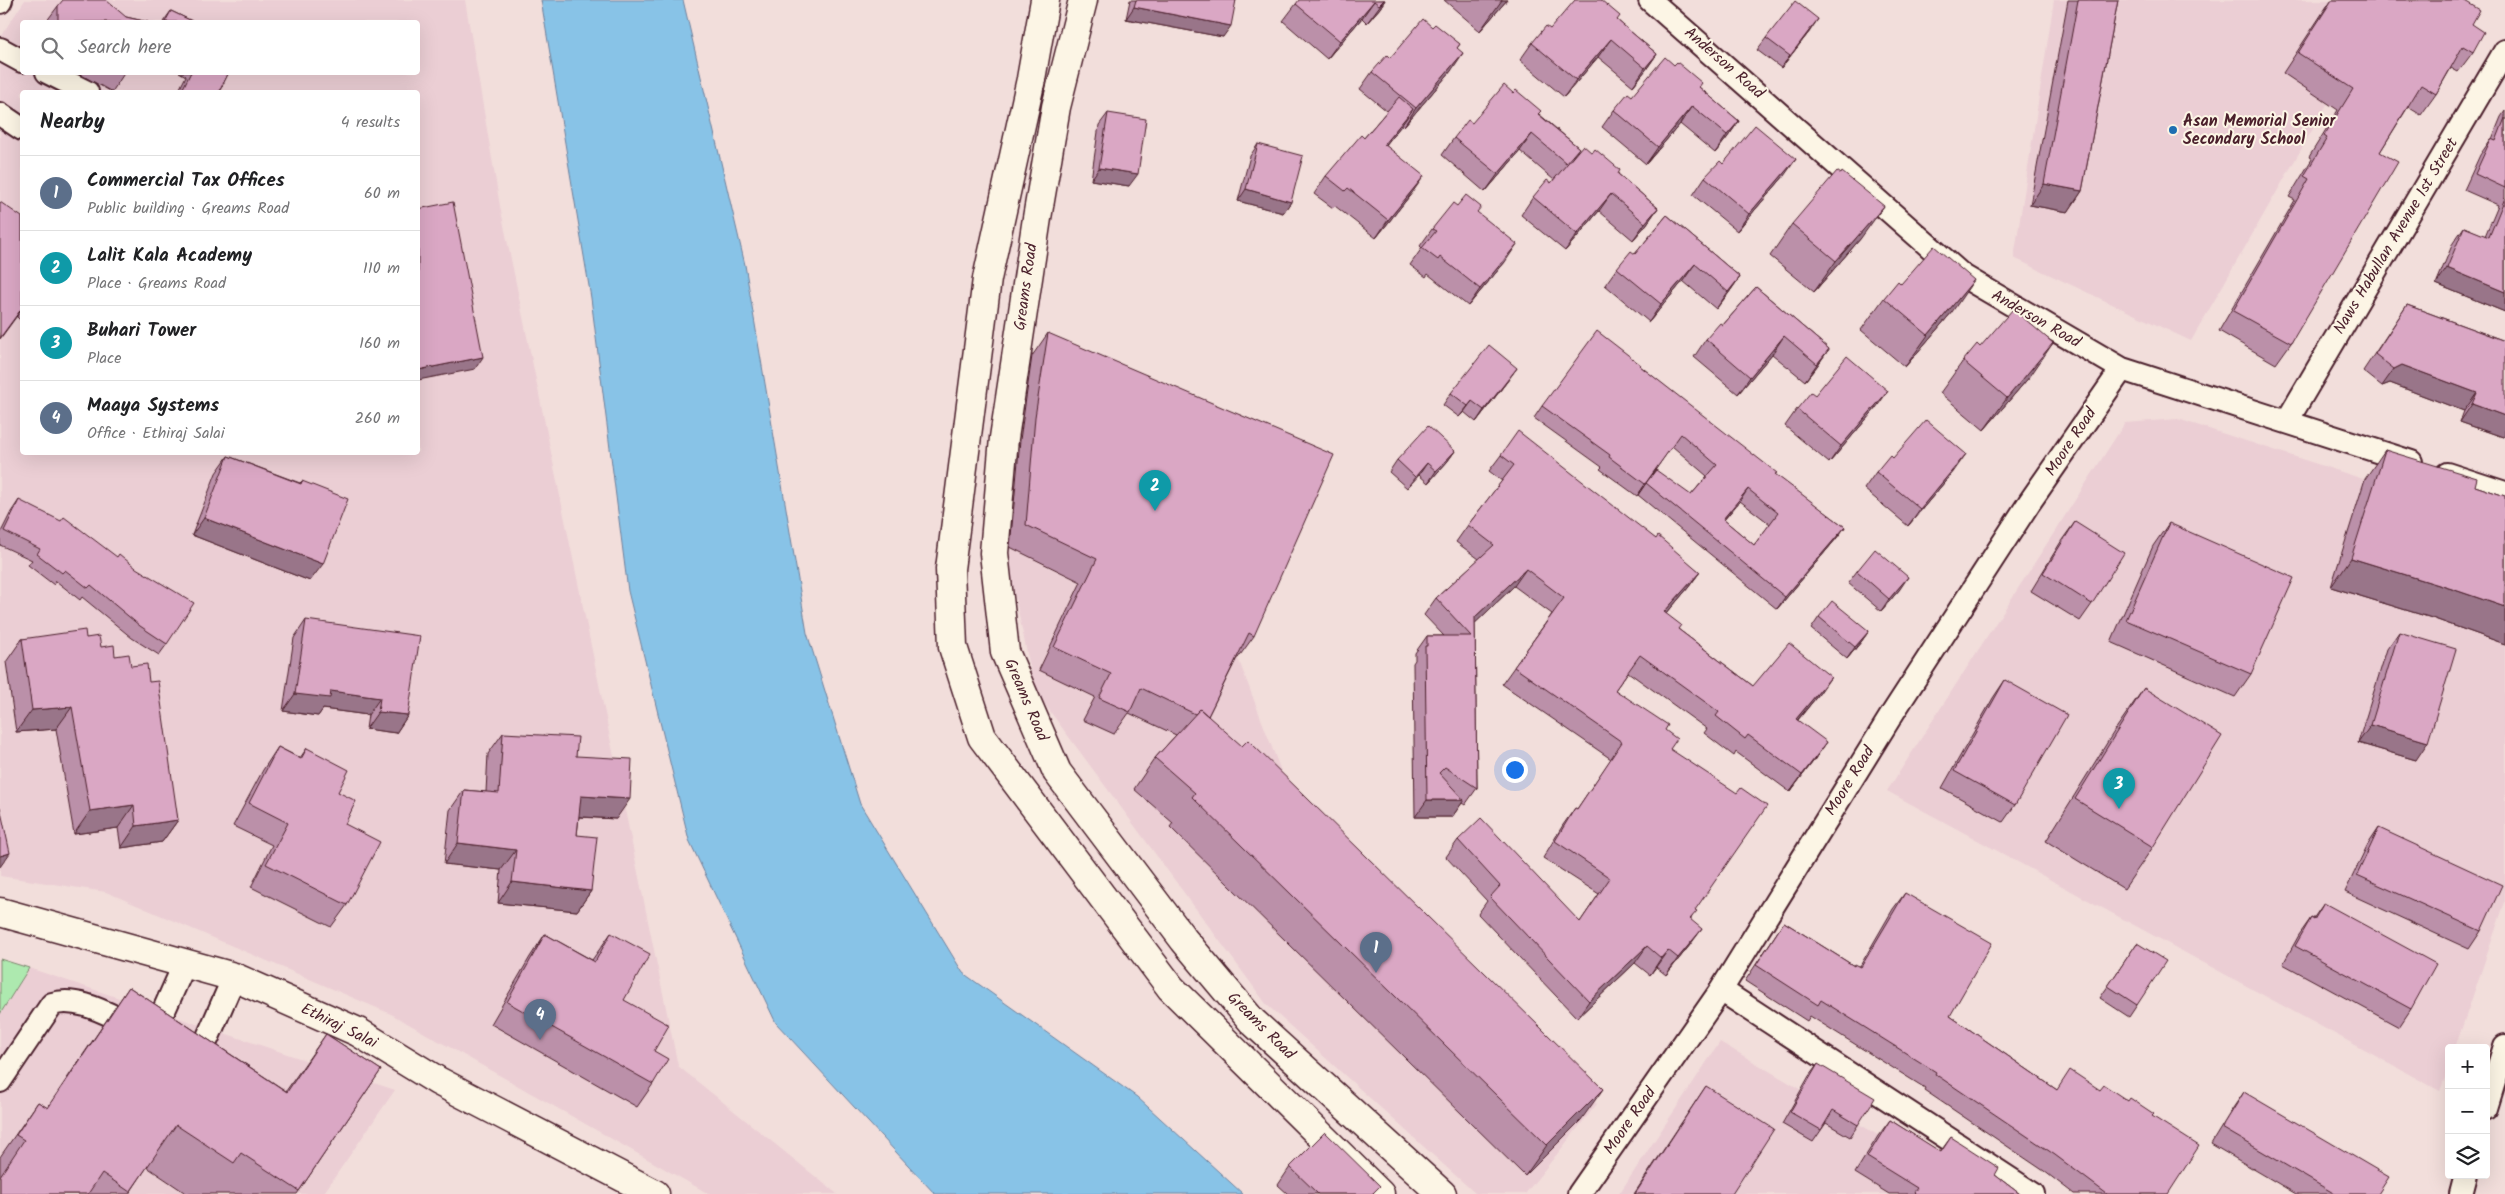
<!DOCTYPE html>
<html lang="en">
<head>
<meta charset="utf-8">
<style>
  body { margin:0; font-family:Kalam,sans-serif; background:#f2f2f2; color:#202124 }
  .controls { position:absolute; right:15px; bottom:15px; display:grid; overflow:hidden; border-radius:5px; box-shadow:0 5px 20px #0002 }
  .controls button { width:45px; height:45px; display:grid; place-items:center; padding:0; border:0; border-bottom:1px solid #e0e0e0; background:#fff; color:#202124; font:25px sans-serif }
  .you { position:absolute; left:1514px; top:769px; width:18px; height:18px; margin:-12px; border:4px solid #fff; border-radius:50%; background:#1a73e8; box-shadow:0 0 0 8px #1a73e833 }
  .badge { display:grid; place-items:center; width:32px; height:32px; border-radius:50%; background:#1f6fb2; color:#fff; font-size:16px; font-weight:700 }
  .pin { position:absolute; translate:-50% -41px; filter:drop-shadow(0 1px 2px #0008) }
  .pin::after { content:''; position:absolute; top:26px; width:18px; height:15px; background:inherit; clip-path:polygon(0 0,100% 0,50% 100%) }
  .list { margin:0; padding:0; list-style:none }
  h2 { display:flex; justify-content:space-between; align-items:center; height:65px; margin:0; padding:0 20px; font-size:21px }
  h2 small { font-size:16px; font-weight:400; color:#757577 }
  .list li { display:grid; grid-template-columns:32px 1fr auto; gap:15px; align-items:center; box-sizing:border-box; height:75px; padding:0 20px; border-top:1px solid #e0e0e0 }
  .list b { display:block; font-size:19px; white-space:nowrap }
  .list p { margin:0; font-size:16px; white-space:nowrap; color:#757577 }
  .list em { font-size:16px; font-style:normal; color:#757577 }
  .icon { flex:none; width:28px; height:28px; fill:none; stroke:currentColor; stroke-width:2; stroke-linecap:round; stroke-linejoin:round }
  .map { position:relative; flex:none; width:2505px; height:1194px; overflow:hidden }
  .search { position:absolute; background:#fff; box-shadow:0 5px 20px #0002; left:20px; top:20px; width:400px; height:55px; display:flex; align-items:center; gap:12px; box-sizing:border-box; padding:0 18px; border-radius:5px; color:#757577; font-size:19px }
  .panel { position:absolute; background:#fff; box-shadow:0 5px 20px #0002; left:20px; top:90px; width:400px; height:365px; border-radius:5px }
  .map>svg:first-child { display:block }
</style>
</head>
<body>
<div class="map">
<svg width="2505" height="1194" viewBox="0 0 2505 1194">
  <rect width="100%" height="100%" fill="#f2dedb"/>
  <filter id="ink" filterUnits="userSpaceOnUse"><feTurbulence type="fractalNoise" baseFrequency=".02" numOctaves="2"/><feDisplacementMap in="SourceGraphic" scale="10" xChannelSelector="R" yChannelSelector="G"/><feConvolveMatrix kernelMatrix="1 2 1 2 8 2 1 2 1" color-interpolation-filters="sRGB"/></filter>
  <g filter="url(#ink)">
    <path fill="#ebced4" fill-rule="evenodd" d="M25,0H465L500,206L678,1066L837,1194H709L391,1014L106,892L0,876V37ZM22,22H418V72H22ZM22,92H418V452H22Z
      M2054,0H2387L2191,341L2014,258Z
      M2178,419L2505,525V902L2455,1048H2449V1067L2440,1091L1887,791L2125,423Z
      M1004,544L1238,658L1284,779L1597,1104L1525,1194H1476L1267,1005L1035,691Z
      M29,968L395,1090L323,1194H0V1014Z
      M1720,1042L1978,1194H1619Z"/>
    <path fill="#ade9af" stroke="#7c846d" d="M0,959L29,968L0,1014Z"/>
    <path fill="#88c3e7" stroke="#6f819c" d="M541,0H683L745,265L807,633L860,804L963,973L1137,1097L1243,1194H935L776,1023L689,840L628,591L591,298Z"/>
    <g fill="none" stroke-linecap="round" stroke-linejoin="round">
      <g stroke="#4a1f2b" stroke-width="26">
        <path id="minor" d="M1650,0L1963,276L2122,369L2411,462
          M0,2L1,0
          M0,49L22,61
          M47,72L87,92
          M0,114L22,129
          M2287,421L2505,51
          M2447,474L2505,493
          M1721,990L2033,1194
          M151,1033L165,1008L185,963
          M198,1060L234,977
          M0,1081L52,1004C79,995 112,1017 137,1027
          M2486,1108L2505,1046
          M1579,1194L1721,990L1894,711L2029,503L2122,369
          M2461,1194L2466,1175"/>
      </g>
      <g stroke="#4a1f2b" stroke-width="31">
        <path id="secondary" d="M1045,0L1031,79L987,279L950,569L953,647L982,737L1171,988L1380,1194
          M1083,0L1056,107L1037,218L1004,438L994,553L1005,652L1057,772L1184,940L1252,1021L1442,1194
          M0,912L234,977L358,1032L438,1081L655,1194"/>
      </g>
      <use href="#minor" stroke="#fcf5e5" stroke-width="22"/>
      <use href="#secondary" stroke="#fcf5e5" stroke-width="28"/>
    </g>
    <path fill="#bb90a9" stroke="#4a1f2b" fill-rule="evenodd" d="M1130,0H1236L1223,37L1126,19Z
      M1385,0L1380,8L1367,23L1362,18L1327,59L1283,21L1296,4Z
      M1444,0H1507L1480,31Z
      M2068,0H2118L2082,191L2068,212L2030,205Z
      M2331,0H2463L2472,24L2473,52L2458,72L2451,68L2436,94L2421,115L2408,107L2380,152L2291,343L2276,364L2219,331L2295,200L2289,197L2312,159L2309,157L2338,110L2283,73Z
      M58,6L126,17L148,22H46Z
      M171,11L194,22H163Z
      M1617,20L1657,54L1645,71L1633,86L1598,57L1564,97L1520,60L1532,43L1550,29Z
      M1432,27L1460,44L1457,48L1451,71L1404,126L1402,124L1386,145L1412,193L1376,238L1335,206L1333,208L1314,194L1326,176L1364,138L1387,111L1360,89L1372,72L1390,58Z
      M1810,31L1781,68L1757,50L1766,38Z
      M76,72H125L112,92Z
      M179,72H229L219,92H178L186,76Z
      M1699,87L1739,121L1727,138L1715,153L1680,124L1646,164L1602,127L1614,110L1632,96Z
      M2505,111V312L2436,284L2453,243L2464,227L2485,236L2498,205L2464,190L2480,155L2491,139H2492L2501,117Z
      M1108,113L1129,186L1091,180L1099,125Z
      M1539,114L1579,148L1572,158L1618,174L1658,208L1646,225L1633,240L1599,211L1565,251L1521,215L1533,197L1551,183L1554,180L1520,151L1485,192L1442,155L1454,138Z
      M1258,144L1291,202L1283,213L1238,201L1250,156Z
      M1723,164L1784,176L1737,231L1693,195L1705,177Z
      M1457,206L1477,213L1505,262L1468,306L1428,274L1426,277L1410,265L1422,248L1420,246L1432,229Z
      M1667,215L1740,277L1728,294L1716,309L1683,281L1649,322L1605,285L1617,268L1635,254Z
      M22,217V317L20,320L17,317Z
      M1792,224L1861,238L1814,292L1770,256Z
      M1901,284L1952,312L1905,367L1861,330L1884,298Z
      M1756,287L1829,349L1817,366L1805,381L1772,354L1738,394L1694,357L1706,339L1723,325Z
      M2407,305L2505,341L2503,437L2460,422L2464,411L2390,383L2382,386L2363,371Z
      M1048,333L1254,636L1238,658H1237L1208,716L1581,1120L1525,1176L1170,827L1173,823L1134,789L1155,758L1176,735L1129,713L1114,734L1083,720L1095,697L1039,670L1081,582L1010,547L1020,440L1032,356Z
      M1980,347L2031,375L1984,430L1940,393L1963,361Z
      M1640,366L1775,475L1845,527L1836,539L1777,609L1638,495L1646,483L1691,495L1707,476L1672,446L1637,496L1600,469L1602,467L1534,418L1542,406ZM1740,501L1770,524L1754,545L1724,520Z
      M1509,379L1476,422L1464,412L1459,417L1443,405L1451,393Z
      M1815,395L1876,408L1829,463L1785,426L1797,409Z
      M2385,450L2475,486L2505,496V644L2432,618L2331,587L2365,479Z
      M1455,451L1447,462L1428,483L1419,475L1407,488L1389,472L1397,460Z
      M1501,455L1656,539L1700,572L1688,588L1666,614L1678,629L1753,686L1819,694L1798,720L1815,759L1790,792L1736,752L1734,756L1704,733L1707,729L1628,672L1615,690L1665,731L1670,749L1695,910L1691,919L1690,945L1666,975L1656,967L1650,975L1635,963L1577,1018L1478,914L1487,901L1446,857L1458,840L1580,922L1599,894L1543,858L1563,825L1575,808L1577,809L1611,759L1502,684L1552,614L1514,586L1475,623L1477,788L1465,805L1462,803L1452,817H1415L1413,663L1415,660V653L1427,636H1444L1424,615L1436,598L1479,559L1456,542L1468,525L1502,481L1489,471Z
      M228,456L300,483L302,481L310,581L192,535L216,473Z
      M1893,458L1954,471L1908,526L1864,489L1876,472Z
      M19,500L167,644L159,655L132,638L82,597L80,600L56,581L54,585L28,565L32,560L0,545V534L11,512Z
      M2075,522L2092,604L2080,621L2031,591L2062,540Z
      M2169,523L2251,674L2235,697L2111,642L2153,546Z
      M1857,571L1900,589L1881,611L1848,583Z
      M1819,617L1869,631L1861,642L1847,659L1811,629Z
      M306,620L408,715L396,733L366,729L368,715L323,709L318,716L283,711L294,638Z
      M2399,632L2416,760L2358,743L2387,649Z
      M86,638L131,666L149,682L178,820L162,842L121,848L118,828L74,834L56,729L16,732L6,662L22,639Z
      M2005,680L2015,805L2003,822L1942,788L1993,698Z
      M2144,688L2153,847L2124,889L2046,841L2115,730Z
      M503,733L576,756L616,819L579,817L577,835L591,891L577,911L498,903L501,870L444,864L450,810L464,790L486,792L488,754Z
      M278,747L300,758L307,748L338,792L345,824L347,905L331,927L251,887L272,845L233,826L263,770Z
      M2379,828L2481,931L2469,949L2345,892L2367,846Z
      M1905,893L1950,1016L2057,1090H2100L2128,1101L2152,1116L2168,1194H2074L2044,1171L1924,1090L1925,1088L1810,1016L1807,1021L1745,981L1784,922L1854,966H1860L1893,909Z
      M2324,903L2411,1009L2399,1027L2283,964L2299,935L2311,918L2313,919Z
      M611,933L624,1000L654,1051L653,1084L637,1107L491,1024L530,957L545,934L592,960Z
      M2137,943V1005L2129,1017L2100,998Z
      M129,987L286,1091L326,1034L381,1070L297,1194H187L147,1167L129,1194H0V1157L38,1102L47,1108Z
      M1818,1064L1858,1125L1850,1137L1826,1123L1813,1142L1782,1124L1809,1076Z
      M1706,1086L1732,1194H1634Z
      M2244,1092L2378,1194H2296L2211,1144L2233,1108Z
      M1890,1120L1940,1152L1951,1137L1995,1175L2020,1194H1889L1855,1173L1878,1136Z
      M1290,1167L1374,1194H1288L1278,1185Z"/>
    <path fill="#997589" stroke="#4a1f2b" d="M1384,0H1385L1380,8L1367,23Z
      M1502,0H1507L1480,31Z
      M1374,1L1362,18L1327,59L1340,41Z
      M1134,7L1231,26L1223,37L1126,19Z
      M1818,19L1810,31L1781,68L1790,56Z
      M1611,39L1598,57L1564,97L1576,80Z
      M1463,53L1451,71L1404,126L1416,108Z
      M1657,54L1645,71L1633,86L1645,68Z
      M1692,106L1680,124L1646,164L1658,147Z
      M1413,109L1401,126L1372,161L1384,144Z
      M1739,121L1727,138L1715,153L1727,135Z
      M1532,134L1520,151L1485,192L1498,174Z
      M1796,159L1784,176L1737,231L1749,214Z
      M1099,168L1138,174L1129,186L1091,180Z
      M1424,176L1412,193L1376,238L1388,220Z
      M2044,184L2082,191L2068,212L2030,205Z
      M1246,189L1291,202L1283,213L1238,201Z
      M1611,194L1599,211L1565,251L1577,234Z
      M1884,206L1861,238L1814,292L1836,261Z
      M1658,208L1646,225L1633,240L1645,223Z
      M1517,244L1505,262L1468,306L1480,289Z
      M1695,264L1683,281L1649,322L1661,304Z
      M2447,268L2505,292V312L2436,284Z
      M1740,277L1728,294L1716,309L1728,292Z
      M1974,280L1952,312L1905,367L1928,335Z
      M22,308V309L0,339V338Z
      M1784,336L1772,354L1738,394L1750,377Z
      M2053,343L2031,375L1984,430L2007,398Z
      M1829,349L1817,366L1805,381L1817,364Z
      M483,357L475,369L418,380V370Z
      M2402,365L2477,393L2464,411L2390,383L2382,386L2394,369Z
      M1517,368L1509,379L1476,422L1484,410Z
      M1888,391L1876,408L1829,463L1841,446Z
      M1472,401L1464,412L1459,417L1468,406Z
      M2472,404L2505,416V435L2503,437L2460,422Z
      M1455,451L1447,462L1428,483L1436,471Z
      M1966,454L1954,471L1908,526L1920,509Z
      M1427,463L1419,475L1407,488L1415,477Z
      M1748,489L1740,501L1715,530L1723,519Z
      M204,518L323,564L310,581L192,535Z
      M1845,527L1836,539L1777,609L1785,597Z
      M2351,558L2452,589L2505,607V644L2432,618L2331,587Z
      M1526,569L1514,586L1467,631L1475,617Z
      M1700,572L1688,588L1653,629L1664,612Z
      M1908,577L1900,589L1881,611L1889,599Z
      M1869,631L1861,642L1847,659L1855,647Z
      M1831,677L1819,694L1784,736L1796,719Z
      M331,691L380,698L368,715L323,709L318,716L283,711L295,694Z
      M72,707L56,729L16,732L32,710Z
      M378,712L408,715L396,733L366,729Z
      M2371,725L2428,742L2416,760L2358,743Z
      M1827,742L1815,759L1790,792L1802,775Z
      M581,796L630,799L616,819L567,816Z
      M1427,800H1464L1452,817H1415Z
      M134,805L118,828L74,834L90,811Z
      M178,820L162,842L121,848L136,826Z
      M458,843L516,850L501,870L444,864Z
      M10,853L0,867V856Z
      M512,882L591,891L577,911L498,903Z
      M1702,929L1690,945L1666,975L1678,958Z
      M1647,946L1635,963L1577,1018L1589,1001Z
      M1668,950L1656,967L1650,975L1661,958Z
      M1603,1089L1581,1120L1525,1176L1547,1145Z"/>
    <path fill="#daa7c4" stroke="#4a1f2b" fill-rule="evenodd" d="M63,0H106L126,17L148,22H58V6Z
      M1136,0H1236L1231,26L1134,7Z
      M1299,0H1384L1379,5L1374,1L1340,41L1296,4Z
      M1575,0H1601L1620,16L1617,20L1657,54L1645,68L1611,39L1576,80L1532,43L1546,26L1550,29Z
      M2078,0H2118L2082,191L2044,184Z
      M2332,0H2463L2480,10L2472,24L2484,32L2473,52L2463,46L2436,94L2421,85L2380,152L2398,162L2291,343L2233,311L2309,179L2304,176L2327,138L2324,136L2353,89L2298,53Z
      M1795,1L1818,19L1790,56L1766,38Z
      M171,11L194,22H165Z
      M1423,19L1432,27L1435,24L1460,44L1457,48L1463,53L1416,108L1372,72L1387,55L1390,58Z
      M1665,57L1674,65L1677,62L1702,83L1699,87L1739,121L1727,135L1692,106L1658,147L1614,110L1628,93L1632,96Z
      M191,72H229L219,92H181Z
      M1504,85L1513,93L1516,90L1541,111L1538,114L1579,148L1566,163L1532,134L1498,174L1454,138L1468,120L1472,123Z
      M1399,97L1413,109L1384,144L1424,176L1388,220L1348,188L1345,191L1326,176L1361,135L1364,138Z
      M1108,113L1146,119L1138,174L1099,168Z
      M2505,118V188L2475,174L2491,139L2496,141Z
      M1755,125L1796,159L1749,214L1705,177L1720,161L1723,164Z
      M1258,144L1303,156L1291,202L1246,189Z
      M1583,145L1592,153L1595,149L1620,170L1618,174L1658,208L1645,223L1611,194L1577,234L1533,197L1547,180L1551,183Z
      M1837,171L1841,174L1842,172L1884,206L1836,261L1792,224Z
      M1466,195L1481,207L1477,212L1517,244L1480,289L1440,257L1438,260L1422,248L1436,231L1432,229L1453,203L1457,206Z
      M2505,198V292L2447,268L2464,227L2489,237Z
      M0,202L22,217V308L0,338Z
      M453,202L483,357L418,370V209Z
      M1667,215L1740,277L1728,292L1695,264L1661,304L1617,268L1631,251L1635,254Z
      M1934,246L1974,280L1928,335L1884,298L1898,281L1901,284Z
      M1756,287L1829,349L1817,364L1784,336L1750,377L1706,339L1720,323L1723,325Z
      M2407,305L2505,341V416L2472,404L2477,393L2402,365L2394,369L2375,354Z
      M2013,309L2053,343L2007,398L1963,361L1977,344L1980,347Z
      M1597,331L1641,365L1640,366L1777,473L1775,474L1845,527L1785,597L1646,483L1656,470L1691,495L1717,465L1681,434L1645,484L1609,457L1610,455L1542,406ZM1748,489L1778,513L1754,545L1723,519Z
      M1048,333L1334,455L1254,636L1249,633L1208,716L1200,709L1195,714L1141,688L1130,712L1099,698L1111,674L1054,647L1097,559L1026,525L1035,417Z
      M1489,345L1517,368L1484,410L1472,401L1468,406L1451,393Z
      M1847,356L1888,391L1841,446L1797,409L1811,392L1815,395Z
      M1926,420L1966,454L1920,509L1876,472L1890,455L1893,458Z
      M1428,426L1455,451L1436,471L1427,463L1415,477L1397,460Z
      M1518,431L1656,539L1658,536L1700,572L1664,612L1681,625L1678,629L1753,686L1789,643L1831,677L1796,719L1827,742L1802,775L1748,735L1745,739L1716,716L1719,712L1640,655L1615,690L1668,725L1665,730L1677,739L1670,749L1737,793L1741,788L1767,806L1695,910L1697,911L1690,919L1702,929L1678,958L1668,950L1661,958L1647,946L1589,1001L1490,897L1500,886L1458,840L1481,818L1580,922L1610,878L1555,841L1575,808L1577,809L1622,742L1514,667L1564,598L1526,569L1475,617L1477,788L1445,767L1439,773L1464,800H1427L1425,646H1427V636H1471L1436,598L1494,545L1468,525L1514,465L1501,455Z
      M2385,450L2477,478L2475,486L2505,496V607L2452,589L2351,558Z
      M228,456L301,484L302,481L348,499L323,564L204,518Z
      M19,500L61,521L64,517L117,557L119,554L136,568L194,603L167,644L140,626L91,585L88,588L65,570L62,573L37,554L40,549L4,531Z
      M2075,522L2124,553L2092,604L2043,573Z
      M2169,523L2294,578L2251,674L2126,620Z
      M1875,549L1908,577L1889,599L1857,571Z
      M1832,601L1869,631L1855,647L1819,617Z
      M306,620L420,636L408,715L378,712L380,698L331,691L330,698L295,694Z
      M85,630L86,638L99,636L101,647L114,645L115,656L129,654L131,666L147,664L149,682L158,681L178,820L136,826L134,805L90,811L72,707L32,710L22,639Z
      M2399,632L2456,649L2428,742L2371,725Z
      M2005,680L2067,715L2015,805L1954,771Z
      M2144,688L2222,736L2153,847L2075,799Z
      M1200,709L1242,746L1248,740L1603,1089L1547,1145L1192,797L1195,793L1155,758Z
      M503,733L578,737L576,756L632,759L630,799L581,796L577,835L597,837L591,891L512,882L516,850L458,843L464,790L499,793Z
      M278,747L301,759L307,748L349,770L338,792L356,801L345,824L380,842L347,905L266,864L288,823L249,803Z
      M0,807L10,853L0,856Z
      M2379,828L2502,885L2481,931L2357,875Z
      M1905,893L1992,943L1950,1016L2057,1090L2070,1070L2100,1090L2104,1085L2128,1101L2130,1098L2154,1114L2152,1116L2199,1146L2168,1194H2107L2055,1155L1935,1074L1936,1072L1821,1000L1818,1005L1756,965L1784,922L1854,966L1855,964L1861,967Z
      M2324,903L2436,964L2411,1009L2295,946L2311,918L2314,920Z
      M611,933L650,954L624,1000L669,1025L654,1051L668,1059L653,1084L507,1002L545,934L595,962Z
      M2137,943L2166,961L2137,1005L2108,986Z
      M129,987L287,1092L326,1034L381,1070L299,1191L241,1153L234,1163L176,1125L130,1192L102,1173L88,1194H0V1176L24,1140L16,1135L38,1102L48,1108Z
      M1818,1064L1875,1098L1858,1125L1833,1110L1821,1130L1790,1112Z
      M1706,1086L1774,1129L1732,1194H1635Z
      M2244,1092L2389,1177L2378,1194H2335L2222,1128Z
      M1890,1120L1941,1152L1951,1137L1999,1168L1995,1175L2020,1194H1916L1914,1192L1917,1188L1867,1157Z
      M1325,1132L1380,1186L1372,1194H1318L1290,1167Z"/>
  </g>
  <circle fill="#1f6fb2" stroke="#fcf5e5" stroke-width="2" cx="2173" cy="130" r="5"/>
  <g text-anchor="middle" dominant-baseline="central" stroke-width="4" stroke-linejoin="round" paint-order="stroke">
    <g font-size="16" fill="#4a1f2b" stroke="#fcf5e5">
      <text transform="translate(1724 63) rotate(41)">Anderson Road</text>
      <text transform="translate(2396 236) rotate(-59)">Naws Habullan Avenue 1st Street</text>
      <text transform="translate(1026 287) rotate(-82)">Greams Road</text>
      <text transform="translate(2036 319) rotate(30)">Anderson Road</text>
      <text transform="translate(2071 442) rotate(-56)">Moore Road</text>
      <text transform="translate(1026 700) rotate(67)">Greams Road</text>
      <text transform="translate(1850 781) rotate(-58)">Moore Road</text>
      <text transform="translate(339 1026) rotate(26)">Ethiraj Salai</text>
      <text transform="translate(1261 1026) rotate(45)">Greams Road</text>
      <text transform="translate(1630 1121) rotate(-55)">Moore Road</text>
    </g>
    <g font-size="16" font-weight="bold" fill="#4a1f2b" stroke="#fcf5e5" text-anchor="start">
      <text x="2183" y="121">Asan Memorial Senior<tspan x="2183" dy="18">Secondary School</tspan></text>
    </g>
  </g>
</svg>
<div class="controls">
<button>+</button>
<button>−</button>
<button><svg class="icon" aria-label="layers" viewBox="0 0 24 24"><path d="M12 4l9 5-9 5-9-5zM3 14l9 5 9-5"/></svg></button>
</div>
<div class="you"></div>
<div class="pin badge" style="left:1376px;top:973px;background:#5c6f8a">1</div>
<div class="pin badge" style="left:1155px;top:511px;background:#0f9aa8">2</div>
<div class="pin badge" style="left:2119px;top:809px;background:#0f9aa8">3</div>
<div class="pin badge" style="left:540px;top:1040px;background:#5c6f8a">4</div>
<div class="search"><svg class="icon" aria-label="search" viewBox="0 0 24 24"><circle cx="10" cy="10" r="6"/><path d="M15 15l6 6"/></svg>Search here</div>
<section class="panel">
<h2>Nearby<small>4 results</small></h2>
<ul class="list">
<li><span class="badge" style="background:#5c6f8a">1</span><div><b>Commercial Tax Offices</b><p>Public building · Greams Road</p></div><em>60 m</em></li>
<li><span class="badge" style="background:#0f9aa8">2</span><div><b>Lalit Kala Academy</b><p>Place · Greams Road</p></div><em>110 m</em></li>
<li><span class="badge" style="background:#0f9aa8">3</span><div><b>Buhari Tower</b><p>Place</p></div><em>160 m</em></li>
<li><span class="badge" style="background:#5c6f8a">4</span><div><b>Maaya Systems</b><p>Office · Ethiraj Salai</p></div><em>260 m</em></li>
</ul>
</section>
</div>
</body>
</html>
